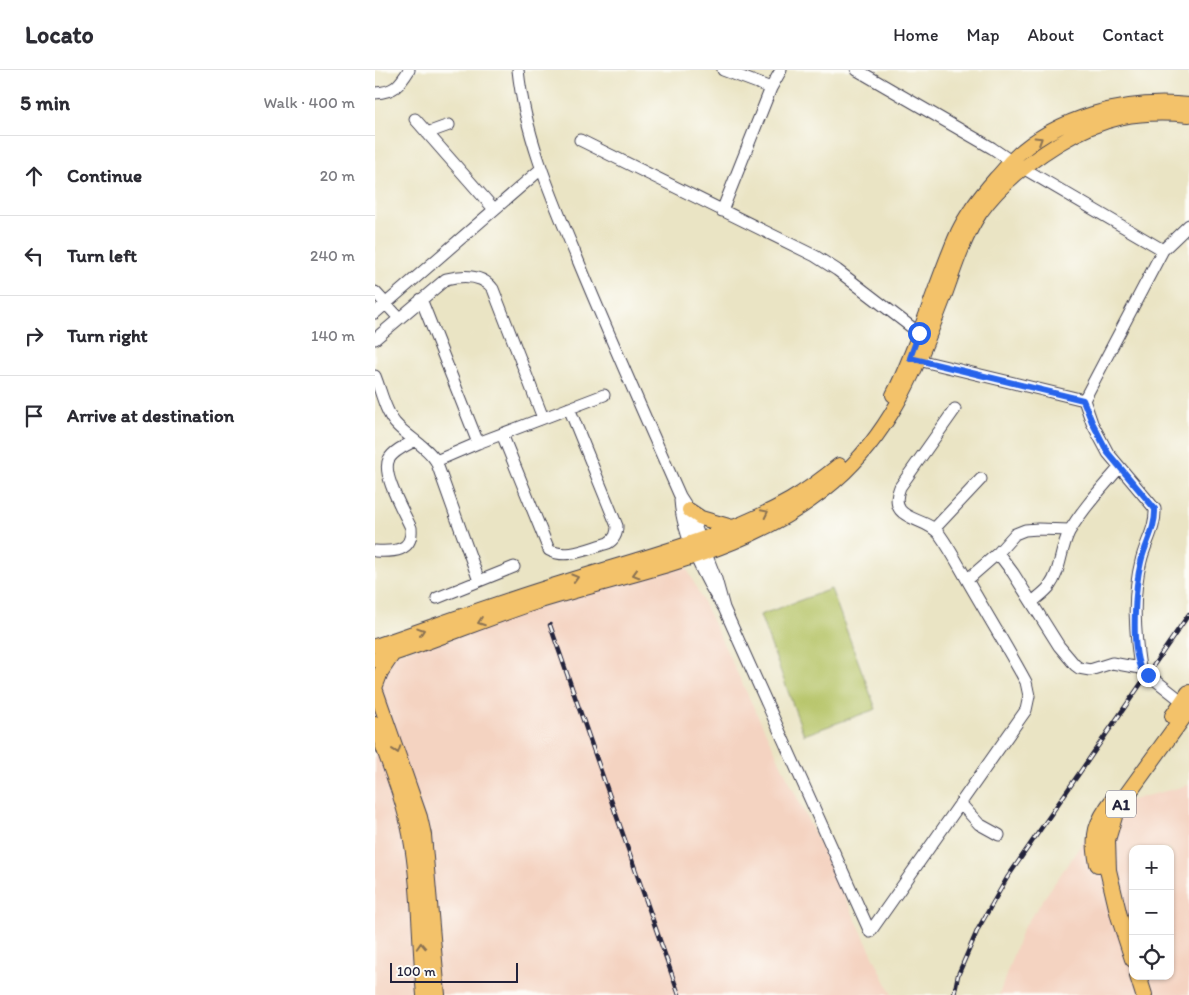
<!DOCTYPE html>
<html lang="en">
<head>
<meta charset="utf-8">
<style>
  body { margin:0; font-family:Itim,sans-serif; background:#f7f7f7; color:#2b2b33 }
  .controls { position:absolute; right:15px; bottom:15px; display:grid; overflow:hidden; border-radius:10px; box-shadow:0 1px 4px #0004 }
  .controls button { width:45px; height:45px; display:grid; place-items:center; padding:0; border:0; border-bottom:1px solid #e1e1e2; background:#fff; color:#2b2b33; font:25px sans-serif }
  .scale { position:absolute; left:15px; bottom:12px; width:128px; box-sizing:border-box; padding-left:5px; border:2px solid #22223b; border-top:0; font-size:14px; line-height:18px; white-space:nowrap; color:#22223b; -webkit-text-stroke:4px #fdfcf7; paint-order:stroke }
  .stop { position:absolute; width:15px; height:15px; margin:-11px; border:4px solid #2563eb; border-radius:50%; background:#fff }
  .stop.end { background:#2563eb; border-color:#fff; box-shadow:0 1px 5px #0008 }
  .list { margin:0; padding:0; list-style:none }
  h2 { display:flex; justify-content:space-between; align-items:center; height:65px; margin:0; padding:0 20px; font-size:21px }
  h2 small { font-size:16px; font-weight:400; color:#7c7c81 }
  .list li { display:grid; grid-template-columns:32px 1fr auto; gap:15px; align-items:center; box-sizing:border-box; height:80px; padding:0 20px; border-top:1px solid #e1e1e2 }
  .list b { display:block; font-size:19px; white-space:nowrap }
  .list em { font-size:16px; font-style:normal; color:#7c7c81 }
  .icon { flex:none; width:28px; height:28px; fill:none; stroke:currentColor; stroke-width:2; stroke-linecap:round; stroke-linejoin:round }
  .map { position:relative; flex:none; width:814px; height:925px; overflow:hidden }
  header { display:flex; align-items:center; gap:30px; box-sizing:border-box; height:70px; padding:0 25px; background:#fff; border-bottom:1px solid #e1e1e2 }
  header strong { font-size:24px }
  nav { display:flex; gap:28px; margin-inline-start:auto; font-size:18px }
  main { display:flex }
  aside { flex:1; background:#fff }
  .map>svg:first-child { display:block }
</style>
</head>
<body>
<header>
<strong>Locato</strong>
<nav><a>Home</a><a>Map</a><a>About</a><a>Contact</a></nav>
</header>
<main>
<aside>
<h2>5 min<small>Walk · 400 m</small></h2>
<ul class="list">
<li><svg class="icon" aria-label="ahead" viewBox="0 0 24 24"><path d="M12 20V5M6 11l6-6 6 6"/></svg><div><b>Continue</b></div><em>20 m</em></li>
<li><svg class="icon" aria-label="left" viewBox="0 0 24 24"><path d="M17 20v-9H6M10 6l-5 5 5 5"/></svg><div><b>Turn left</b></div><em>240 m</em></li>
<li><svg class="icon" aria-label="right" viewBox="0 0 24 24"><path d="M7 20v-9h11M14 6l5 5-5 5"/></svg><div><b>Turn right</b></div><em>140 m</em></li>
<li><svg class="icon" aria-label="arrive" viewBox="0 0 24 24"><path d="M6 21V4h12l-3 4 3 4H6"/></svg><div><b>Arrive at destination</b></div></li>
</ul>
</aside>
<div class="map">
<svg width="814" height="925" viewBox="0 0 814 925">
  <rect width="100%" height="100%" fill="#fdfcf7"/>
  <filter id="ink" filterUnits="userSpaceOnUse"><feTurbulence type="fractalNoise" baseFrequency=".02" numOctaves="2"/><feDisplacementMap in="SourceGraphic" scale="10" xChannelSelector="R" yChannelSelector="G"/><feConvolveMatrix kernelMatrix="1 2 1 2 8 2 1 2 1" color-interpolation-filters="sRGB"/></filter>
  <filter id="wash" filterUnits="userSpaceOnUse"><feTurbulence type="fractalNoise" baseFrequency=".0096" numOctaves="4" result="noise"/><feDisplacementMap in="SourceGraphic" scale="20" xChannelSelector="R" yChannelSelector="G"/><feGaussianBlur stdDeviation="1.12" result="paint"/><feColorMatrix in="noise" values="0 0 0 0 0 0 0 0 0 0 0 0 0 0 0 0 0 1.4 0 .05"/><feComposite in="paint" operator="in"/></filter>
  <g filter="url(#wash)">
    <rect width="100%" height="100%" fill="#eae4c4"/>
    <path fill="#f4d3c1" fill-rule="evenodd" d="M308,490L517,925H0V590Z
      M814,715V925H624L647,860L733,736ZM758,779H795V906H758Z"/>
    <path fill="#b4c264" stroke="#6b7250" d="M456,519L501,639L429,665L385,545Z"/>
  </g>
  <g filter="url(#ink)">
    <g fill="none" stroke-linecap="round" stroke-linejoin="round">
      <g stroke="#403f50" stroke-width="13">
        <path id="minor" d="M143,0C150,66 177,128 202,188C235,268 270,347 305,426L314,440L341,509L349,538
          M348,0L396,18
          M482,0L617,78L636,91L788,180
          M0,23C19,22 24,16 34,0
          M40,49L119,139
          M52,63L74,55
          M205,70L440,186L462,200L544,263
          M347,141L396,18L406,0
          M0,222L24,248
          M46,229L103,373
          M0,243L166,99
          M0,269L71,209C88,205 107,204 118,219L168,348
          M535,288L709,330
          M0,306C6,321 10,341 20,353C33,368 51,375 61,391L104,511
          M127,364L174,480C192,490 214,478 233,473C240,469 242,464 242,456L194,338
          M61,391L103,373L229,325
          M305,430C307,464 330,511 349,538L495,862
          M560,458L606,409
          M0,481C18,482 38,482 36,458C29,442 6,404 14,389C19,380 32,375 39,371
          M623,483L638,503L684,576L700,595L704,598L715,600L737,593L765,598L808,632
          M592,510L623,483L640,464L650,460L663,459L695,460
          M62,528L139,497
          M657,532C663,527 669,523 674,517C686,501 685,480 694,462C707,439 727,418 744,398
          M765,598C760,563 757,526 766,491C770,473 781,458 780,439L733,383L717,353L709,330L788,180L814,155
          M585,733L604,754L624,765
          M495,862L651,640L654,626L651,612C632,577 611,543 591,508C583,494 575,479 565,465C551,445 511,453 525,417L580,339"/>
      </g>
      <g stroke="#403f50" stroke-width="16">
        <path id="major" d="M518,325C527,308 534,290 541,272C555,236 567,198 583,162C592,143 606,125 620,109C625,104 630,98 635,92C679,47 752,28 814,35
          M314,440L326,448L357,457
          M0,576C62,555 124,532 187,513C261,489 347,469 415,430C432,420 448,408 464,395
          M0,590C54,573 105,551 159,533C266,499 386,483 470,402C520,354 544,293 568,230C579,200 588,169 605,143C625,114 654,92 683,74C728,47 763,40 814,45
          M0,618L45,747L49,765L63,925
          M0,618L6,602L18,584
          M0,654C12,690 28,727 35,764C45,817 44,872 49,925"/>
      </g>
      <g stroke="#403f50" stroke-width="18">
        <path id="highway" d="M798,646L814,623
          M723,794C717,764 721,753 739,729
          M758,889L744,846L733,800L732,770L741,740L814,639
          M763,906L769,925"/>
      </g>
      <use href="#minor" stroke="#fff" stroke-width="11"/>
      <use href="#major" stroke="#f3c26a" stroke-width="14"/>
      <use href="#highway" stroke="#f3c26a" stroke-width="16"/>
      <g stroke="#22223b" stroke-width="4.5">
        <path id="rail" d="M175,555L304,925
          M579,925L583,905L603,859L632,808L814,544"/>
      </g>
      <use href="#rail" stroke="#fdfcf7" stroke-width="2.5" stroke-dasharray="8" stroke-linecap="butt"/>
    </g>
    <defs><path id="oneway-chevron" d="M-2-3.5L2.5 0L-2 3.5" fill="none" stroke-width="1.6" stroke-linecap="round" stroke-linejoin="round" transform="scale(1.25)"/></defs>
    <g stroke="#8a7252">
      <use href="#oneway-chevron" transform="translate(664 70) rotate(-32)"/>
      <use href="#oneway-chevron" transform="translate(390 443) rotate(-26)"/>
      <use href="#oneway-chevron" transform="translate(261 504) rotate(164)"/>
      <use href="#oneway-chevron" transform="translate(200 508) rotate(-17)"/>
      <use href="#oneway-chevron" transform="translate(106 552) rotate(160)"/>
      <use href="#oneway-chevron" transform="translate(46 561) rotate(-18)"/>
      <use href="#oneway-chevron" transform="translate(22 680) rotate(71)"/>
      <use href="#oneway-chevron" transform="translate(46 876) rotate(-93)"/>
    </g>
  </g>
  <g fill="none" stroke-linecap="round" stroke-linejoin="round" filter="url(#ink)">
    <path stroke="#2563eb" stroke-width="6" d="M544,263L535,288L708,330L717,352L733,383L780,439C781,458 770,474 766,492C760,516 756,574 765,597C766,600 770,603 773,605"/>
  </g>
  <g text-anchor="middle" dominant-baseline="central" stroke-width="4.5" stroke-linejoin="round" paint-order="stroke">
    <rect fill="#fdfcf7" stroke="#646373" stroke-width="1" x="731" y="720.5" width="30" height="27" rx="4"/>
    <g font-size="16" font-weight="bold" fill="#22223b">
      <text x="746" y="734">A1</text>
    </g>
  </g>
</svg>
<div class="controls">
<button>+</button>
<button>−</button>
<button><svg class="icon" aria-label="locate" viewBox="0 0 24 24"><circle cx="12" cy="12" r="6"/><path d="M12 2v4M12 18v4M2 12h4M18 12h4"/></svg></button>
</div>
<div class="scale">100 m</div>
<div class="stop" style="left:544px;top:263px"></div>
<div class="stop end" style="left:773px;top:605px"></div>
</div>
</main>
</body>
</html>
